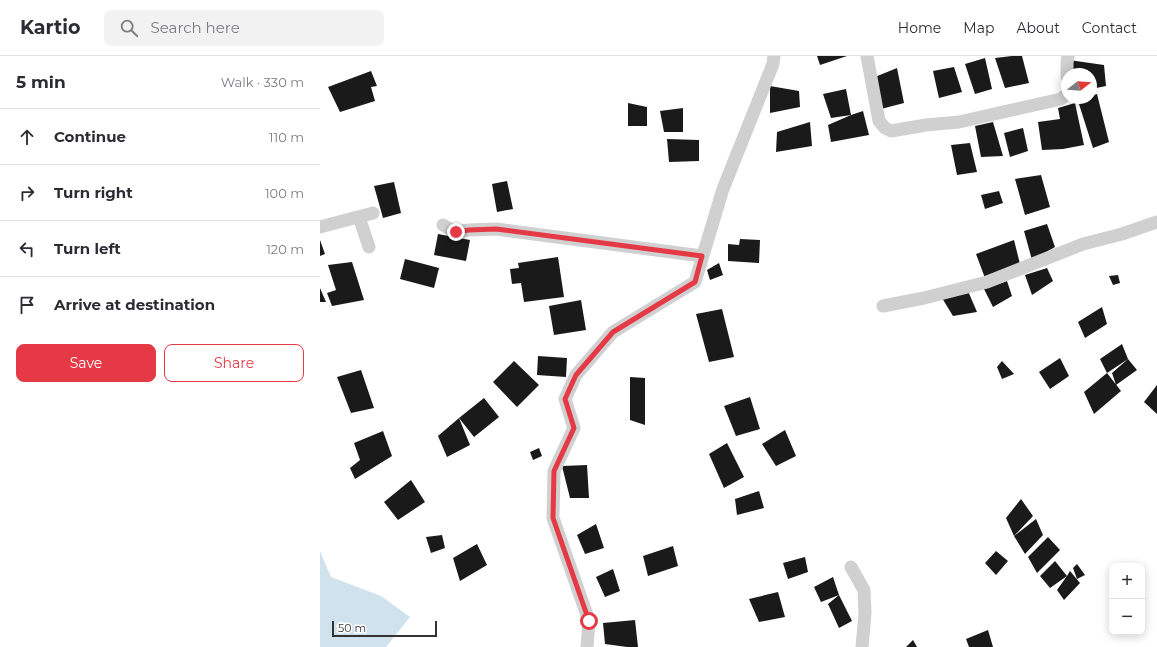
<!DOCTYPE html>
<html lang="en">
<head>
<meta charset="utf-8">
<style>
  body { margin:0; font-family:Montserrat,sans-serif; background:#f2f2f3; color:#2b2b33 }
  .controls { position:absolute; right:12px; bottom:12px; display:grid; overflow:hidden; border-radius:8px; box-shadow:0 2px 10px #0003 }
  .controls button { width:36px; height:36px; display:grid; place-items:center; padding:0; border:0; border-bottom:1px solid #e1e1e2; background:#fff; color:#2b2b33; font:20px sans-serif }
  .compass { position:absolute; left:741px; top:12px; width:36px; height:36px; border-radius:50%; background:#fff; box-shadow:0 2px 10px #0003; rotate:73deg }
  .scale { position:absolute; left:12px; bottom:10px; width:105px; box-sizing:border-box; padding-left:4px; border:2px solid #333; border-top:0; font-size:11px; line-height:14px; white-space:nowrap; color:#333; -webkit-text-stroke:3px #fff; paint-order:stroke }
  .stop { position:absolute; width:12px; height:12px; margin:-9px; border:3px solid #e63946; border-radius:50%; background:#fff }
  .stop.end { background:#e63946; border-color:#fff; box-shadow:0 1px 4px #0008 }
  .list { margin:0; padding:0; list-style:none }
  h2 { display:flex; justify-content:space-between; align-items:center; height:52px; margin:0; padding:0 16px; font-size:17px }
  h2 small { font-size:13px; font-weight:400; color:#7c7c81 }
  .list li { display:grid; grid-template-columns:26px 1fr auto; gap:12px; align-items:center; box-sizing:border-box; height:56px; padding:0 16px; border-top:1px solid #e1e1e2 }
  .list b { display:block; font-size:15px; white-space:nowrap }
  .list em { font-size:13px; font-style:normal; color:#7c7c81 }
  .actions { display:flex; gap:8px; padding:12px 16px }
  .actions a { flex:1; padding:9px 0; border:1px solid #e63946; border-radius:8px; text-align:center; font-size:14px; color:#e63946 }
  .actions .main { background:#e63946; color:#fff }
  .icon { flex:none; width:22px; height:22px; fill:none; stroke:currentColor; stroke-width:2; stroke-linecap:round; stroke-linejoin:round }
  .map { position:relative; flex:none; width:837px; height:591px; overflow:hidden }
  header { display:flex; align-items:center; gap:24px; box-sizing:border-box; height:56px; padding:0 20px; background:#fff; border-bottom:1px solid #e1e1e2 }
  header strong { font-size:19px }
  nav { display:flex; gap:22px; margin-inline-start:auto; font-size:14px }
  .search { width:280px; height:36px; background:#f2f2f3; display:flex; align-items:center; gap:10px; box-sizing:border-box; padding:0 14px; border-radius:8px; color:#7c7c81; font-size:15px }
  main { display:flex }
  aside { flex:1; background:#fff }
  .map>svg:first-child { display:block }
</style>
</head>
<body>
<header>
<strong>Kartio</strong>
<div class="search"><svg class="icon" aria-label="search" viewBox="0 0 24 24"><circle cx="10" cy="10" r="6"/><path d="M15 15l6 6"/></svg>Search here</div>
<nav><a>Home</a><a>Map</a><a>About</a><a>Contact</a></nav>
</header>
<main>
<aside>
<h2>5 min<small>Walk · 330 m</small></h2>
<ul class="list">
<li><svg class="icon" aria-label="ahead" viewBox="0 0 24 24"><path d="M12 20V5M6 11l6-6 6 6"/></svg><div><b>Continue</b></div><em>110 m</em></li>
<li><svg class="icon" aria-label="right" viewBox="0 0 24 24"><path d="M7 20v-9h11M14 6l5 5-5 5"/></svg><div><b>Turn right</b></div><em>100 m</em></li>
<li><svg class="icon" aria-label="left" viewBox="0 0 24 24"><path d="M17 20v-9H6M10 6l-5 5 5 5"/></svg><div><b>Turn left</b></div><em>120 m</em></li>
<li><svg class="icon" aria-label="arrive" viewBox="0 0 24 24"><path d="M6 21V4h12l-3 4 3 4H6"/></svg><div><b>Arrive at destination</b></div></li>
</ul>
<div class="actions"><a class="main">Save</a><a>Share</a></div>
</aside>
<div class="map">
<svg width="837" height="591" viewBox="0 0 837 591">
  <rect width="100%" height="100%" fill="#fff"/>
  <path fill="#cfe2ee" d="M0,495L11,521L61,540L90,561L66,591H0Z"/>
  <path fill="#1a1a1a" d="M497,0H527L500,9Z
    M692,0H702L709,27L685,32L675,2Z
    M665,2L672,33L655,38L645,8Z
    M749,4L784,9L786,30L771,33V18H752Z
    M634,11L642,36L619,42L613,15Z
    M577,12L584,47L561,53L555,21Z
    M51,15L57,30L51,31L55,45L20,56L8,31Z
    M450,30L479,35L480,51L450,57Z
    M526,33L531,59L543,55L549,79L511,86L508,69L531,59L511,62L503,38Z
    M777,38L789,86L773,92L758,45L767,42H771V40Z
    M308,47L327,51V70H308Z
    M755,47L764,89L743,93L722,94L718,66L740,63L738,52Z
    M363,52V76H344L340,55Z
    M490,66L492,90L456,96L457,76Z
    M673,66L683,100L661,101L655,70Z
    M703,72L708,95L690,101L684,77Z
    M347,83L379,84V105L349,106Z
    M650,87L657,116L637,119L631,89Z
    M721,119L730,151L705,159L695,123Z
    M187,125L193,153L177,156L172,128Z
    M74,126L81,157L63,162L54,130Z
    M679,135L683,147L665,153L661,139Z
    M727,168L735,191L712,204L704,175Z
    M118,178L150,184L146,205L114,199Z
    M420,183L440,184L439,207L408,205V188L419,189Z
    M0,184L5,198L0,200Z
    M694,184L700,208L665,222L656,198Z
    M238,201L244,241L204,246L201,227L192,228L190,213L199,212L198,207Z
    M85,203L119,212L114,232L80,223Z
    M32,206L44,244L12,250L7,237L16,234L8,209Z
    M399,207L403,219L390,224L387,214Z
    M727,212L733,225L712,239L705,219Z
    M798,219L800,227L793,229L789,220Z
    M687,225L692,240L673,251L664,233Z
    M0,232L6,246H0Z
    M648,235L657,256L633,260L622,242Z
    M261,244L266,274L234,279L229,250Z
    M782,251L787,268L765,282L758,266Z
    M402,253L414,301L389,306L376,258Z
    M802,288L808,303L787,317L801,335L774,358L764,336L787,317L780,303Z
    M218,300L247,302L246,321L217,319Z
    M740,302L749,320L730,333L719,316Z
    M808,303L817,314L796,329L792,317Z
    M194,305L219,329L197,351L173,326Z
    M682,305L694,318L682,323L677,311Z
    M41,314L54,352L31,357L17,321Z
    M310,321L325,322V369L310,364Z
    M837,329V358L824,346Z
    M430,341L440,373L416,380L404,350Z
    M164,342L179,361L154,381L139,362Z
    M139,362L150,389L127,401L118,380Z
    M465,374L476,400L456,410L442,388Z
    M63,375L72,400L35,423L30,412L40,404L34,387Z
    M407,387L424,421L404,432L389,398Z
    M219,392L222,400L213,404L210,396Z
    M267,409L269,442H250L242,410Z
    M91,424L105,446L78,464L64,446Z
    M439,435L444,452L417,459L415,443Z
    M701,443L713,460L694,480L686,462Z
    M716,463L723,479L705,498L694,480Z
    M276,468L284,492L265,498L257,479Z
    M122,479L125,492L111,497L106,481Z
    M728,481L740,494L717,517L708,501Z
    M157,488L167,509L140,525L133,502Z
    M353,490L358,510L328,520L323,500Z
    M676,495L688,505L676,519L665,507Z
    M485,501L488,516L468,523L463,507Z
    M735,505L747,520L750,515L760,527L744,544L737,534L747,520L730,532L720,520Z
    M757,508L765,519L757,523L753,512Z
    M293,513L300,535L285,541L276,521Z
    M513,521L519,539L532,565L519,572L508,548L519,539L501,546L494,531Z
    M458,536L465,561L439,566L429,543Z
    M315,564L318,591H307L285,588L283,567Z
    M668,574L673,591H649L646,583Z
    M593,584L597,591H586Z"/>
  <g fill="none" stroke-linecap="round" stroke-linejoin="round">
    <path stroke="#d0d0d0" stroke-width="13" d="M547,0L559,65L565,72L571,75L606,69L639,66L741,43L747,38
      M747,21V7L748,0
      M39,161L49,191
      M123,169L135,176L149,174L176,173L382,200
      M0,171L53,157
      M563,250L604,242L667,226L763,188L802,178L837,166
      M531,511L544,534L545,557L542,591
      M267,591L269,565L233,462L234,415L254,372L245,343L256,319L293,276L375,226L403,133L453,8L454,0"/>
  </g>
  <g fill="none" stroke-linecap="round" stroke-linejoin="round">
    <path stroke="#e63946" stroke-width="5" d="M136,176L149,174L176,173L382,200L375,226L293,276L256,319L245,343L254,372L234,415L233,462L269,565"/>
  </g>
</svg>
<div class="controls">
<button>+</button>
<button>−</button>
</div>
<svg class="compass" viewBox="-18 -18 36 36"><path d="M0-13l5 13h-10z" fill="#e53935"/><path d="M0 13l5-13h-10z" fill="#7c7c81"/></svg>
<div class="scale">50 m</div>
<div class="stop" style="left:269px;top:565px"></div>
<div class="stop end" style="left:136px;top:176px"></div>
</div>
</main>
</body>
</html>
